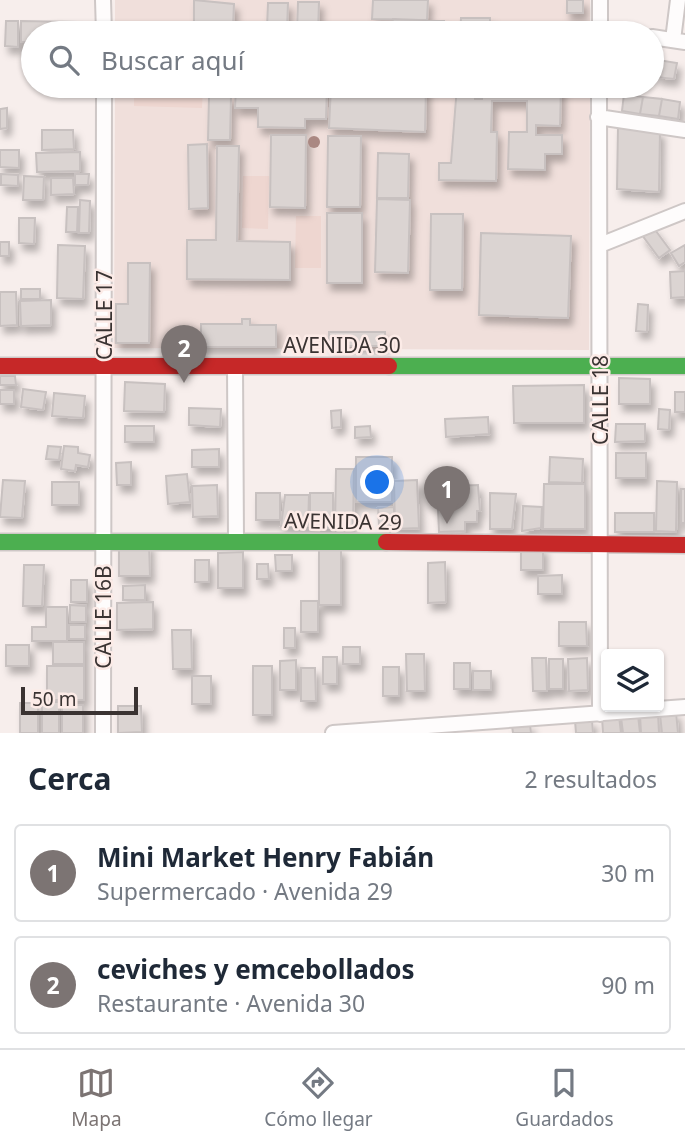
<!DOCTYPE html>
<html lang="es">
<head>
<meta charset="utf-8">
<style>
  body { margin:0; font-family:"Noto Sans",sans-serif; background:#f6f6f7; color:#1f2937 }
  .controls { position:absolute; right:21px; bottom:21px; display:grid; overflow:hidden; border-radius:7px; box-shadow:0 2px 5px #0004 }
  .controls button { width:63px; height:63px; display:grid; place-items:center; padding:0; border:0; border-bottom:2px solid #e0e1e3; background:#fff; color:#1f2937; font:35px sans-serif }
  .scale { position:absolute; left:21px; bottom:18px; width:117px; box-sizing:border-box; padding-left:7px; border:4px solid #3a3332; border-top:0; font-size:19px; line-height:24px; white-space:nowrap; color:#3a3332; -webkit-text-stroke:5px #fcebe7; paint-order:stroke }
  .you { position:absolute; left:378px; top:483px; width:24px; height:24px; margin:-18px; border:5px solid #fff; border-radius:50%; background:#1a73e8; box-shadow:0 0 0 10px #1a73e833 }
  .badge { display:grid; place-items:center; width:46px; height:46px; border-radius:50%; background:#7c7473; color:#fff; font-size:23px; font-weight:700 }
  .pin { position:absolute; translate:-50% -58px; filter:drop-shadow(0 2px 4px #0008) }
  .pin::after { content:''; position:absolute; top:37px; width:24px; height:21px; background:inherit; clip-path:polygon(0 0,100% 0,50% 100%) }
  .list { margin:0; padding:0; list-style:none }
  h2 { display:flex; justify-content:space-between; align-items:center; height:91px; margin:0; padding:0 28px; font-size:30px }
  h2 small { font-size:23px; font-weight:400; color:#747a83 }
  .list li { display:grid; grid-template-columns:46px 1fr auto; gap:21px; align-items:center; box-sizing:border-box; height:98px; margin:0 14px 14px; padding:0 14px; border:2px solid #e0e1e3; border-radius:7px }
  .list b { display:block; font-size:26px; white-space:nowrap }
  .list p { margin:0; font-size:23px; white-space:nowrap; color:#747a83 }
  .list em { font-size:23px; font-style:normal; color:#747a83 }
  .icon { flex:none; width:38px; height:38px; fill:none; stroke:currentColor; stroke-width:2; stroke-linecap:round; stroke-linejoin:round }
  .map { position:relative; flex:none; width:685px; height:733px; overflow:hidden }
  .search { position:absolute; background:#fff; box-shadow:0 2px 5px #0004; left:21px; right:21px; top:21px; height:77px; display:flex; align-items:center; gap:18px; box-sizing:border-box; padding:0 24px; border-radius:38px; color:#747a83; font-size:26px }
  .sheet { height:315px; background:#fff }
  nav { display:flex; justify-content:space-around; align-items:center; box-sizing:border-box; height:98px; border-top:2px solid #e0e1e3; background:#fff; font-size:19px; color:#747a83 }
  nav a { display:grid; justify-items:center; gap:4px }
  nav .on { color:#7c7473 }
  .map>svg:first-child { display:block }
</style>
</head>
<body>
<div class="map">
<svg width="685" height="733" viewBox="0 0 685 733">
  <defs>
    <filter id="shadow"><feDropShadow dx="4" dy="7" stdDeviation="3.5" flood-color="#0004"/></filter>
  </defs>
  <rect width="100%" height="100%" fill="#f7eeec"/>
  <path fill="#f0dfdb" d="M115,0H590V33H115Z
    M115,86H590L589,350L114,348Z"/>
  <path fill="#eed6d0" d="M134,86H203L202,108L134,106Z
    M243,176H269L268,229L242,228Z
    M296,216H321V268H295Z"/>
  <path fill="#dbd4d2" stroke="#c8c1c0" stroke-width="2" filter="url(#shadow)" d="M194,0L234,4L233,26H194Z
    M373,0H428L427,20L372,19Z
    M567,0H583V13H567Z
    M298,2H319L318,32L297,31Z
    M268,3H288L287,29L267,28Z
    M461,18H490V33H460Z
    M393,19L444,21V33H392Z
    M6,21H18V47L5,46Z
    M21,21L78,22V33H33V42H21Z
    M658,60L677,63L674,79L656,77Z
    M236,86H327L326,119H305V128L258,127V108H235Z
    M331,86H426L425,132L329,128Z
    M457,86H475V99H482V86H561L560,126L536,125V135H562V154H545V170L508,169L509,132H527V101H492L491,132H497L496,181L439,180V163H451Z
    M624,94L643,97L640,114L622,111Z
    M209,96H231L230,140H208Z
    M643,97L662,99L659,116L640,114Z
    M662,99L680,102L678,119L659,116Z
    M7,108V128L0,129V109Z
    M618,125L660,131L659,192L617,189Z
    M42,130H73L74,149L42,150Z
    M271,135H306L305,208L270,207Z
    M328,136H361L360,207H327Z
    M207,144L208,208L189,209L188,145Z
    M217,146H239L237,241L290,242V280L187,279V240H216Z
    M0,150H19V168L0,167Z
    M80,152V171L37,172L36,153Z
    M378,153L409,154L408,198H377Z
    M1,174L18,175V186L1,185Z
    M75,174H89L88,185H75Z
    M24,176L44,177L43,200H23Z
    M51,178H73L74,194L51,195Z
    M377,199L410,200L408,273L375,272Z
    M80,200L90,201L89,233H79Z
    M67,207H78L77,232H66Z
    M327,213H362V283H327Z
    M431,214H463L462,290H430Z
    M19,218H35L34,244L19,243Z
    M653,227L670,250L659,258L642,235Z
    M481,233L571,236L568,318L479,315Z
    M0,242H9V256H0Z
    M58,245L85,246L83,299L57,298Z
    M685,245V262L679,266L671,253Z
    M128,263H150L149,343H116V304H128Z
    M685,271V297L671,298L670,272Z
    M21,289H40V299H21Z
    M0,292H16L17,325L0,326Z
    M51,300V325L21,326L20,301Z
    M638,304L648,305L647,332L636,331Z
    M242,319H250V325H276V347H201V324H242Z
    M329,332H385V346H329Z
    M0,376H15L16,385H0Z
    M619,378L650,379V404H619Z
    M125,382L165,384L164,412L124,411Z
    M584,385V423H514L513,386Z
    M23,389L46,392L43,410L21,407Z
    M0,390H14V404H0Z
    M675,392H685V412H675Z
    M54,393L85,396L83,418L52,416Z
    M189,408L221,409L220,427L189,425Z
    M659,409L670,410L669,430L658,429Z
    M341,410V427L332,428L331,411Z
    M488,417L489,434L446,437L445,419Z
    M616,424H645V441L615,442Z
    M125,426H154V442H125Z
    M370,426L371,437L355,438V427Z
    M48,446L61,447L59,460L46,459Z
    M64,446L78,447V453L90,455L88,467L76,465L75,471L61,469Z
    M219,449V467H192V450Z
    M616,453H646V478H616Z
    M356,457H392V502H356Z
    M550,457L583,459L582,483L549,482Z
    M131,462V485H117L116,463Z
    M336,469H354L353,527H335Z
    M187,474L190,502L168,504L166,476Z
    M3,480L25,481L22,518L0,517Z
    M417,480L419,528L395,529L394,481Z
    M657,481L677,482L676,532L656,531Z
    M52,482H79V505H52Z
    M544,484H585V529H543Z
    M217,485L218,516L193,517L192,486Z
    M478,485L480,511H477V522H465V531L439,532L438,510L455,509L454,486Z
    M681,489H685V523H681Z
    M256,493H280V520H256Z
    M310,493H333V528L310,527Z
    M490,493L516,494L512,529H490Z
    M285,495H309L308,526H281Z
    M523,506L542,507L541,528L522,531Z
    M394,507V526H379L378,508Z
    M615,513H654V532H615Z
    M119,543H149L150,576H119Z
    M521,547H543V570H521Z
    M341,548V605H319V549Z
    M243,552V588H218V553Z
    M275,555H292V571H276Z
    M195,560H209V582H195Z
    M445,562L446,602L428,603V563Z
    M257,564H268L269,579H257Z
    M24,565H44L42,606H23Z
    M562,575V594H538V576Z
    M71,580H87V602H71Z
    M145,585V600H123V586Z
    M301,601H318V632H301Z
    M153,602V629L117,630V603Z
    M70,605L86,606V622H70Z
    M46,607H67V641H32V627H46Z
    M559,622H586L587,646H559Z
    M69,625H85V639H69Z
    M284,628H295V648H284Z
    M172,630H191L192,669H173Z
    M53,642H84V664H53Z
    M6,645H29V666H6Z
    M343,647H360V664H343Z
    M406,654H424L425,691H407Z
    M323,657H337V684H323Z
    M532,658H546L547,691H533Z
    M587,658L588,690L569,691L568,659Z
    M549,659H563V689H549Z
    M296,660V690H280V661Z
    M454,663H470V689H454Z
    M47,666H84V700H47Z
    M253,666H272V715H253Z
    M383,667H399V696H383Z
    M301,668H315L316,701H301Z
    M473,671H491V690H473Z
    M192,676H211V704H192Z
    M42,702H59V733H42Z
    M20,703H38V733H20Z
    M62,705H83V733H62Z
    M118,706H141L142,732L118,733Z
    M676,712L678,733H662L660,714Z
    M658,713L659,733H641L640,715Z
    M638,715L640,733H623L621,717Z
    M619,716L621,733H603L602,718Z
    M592,720L593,733H576L575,721Z
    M530,724L531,733H513L512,726Z"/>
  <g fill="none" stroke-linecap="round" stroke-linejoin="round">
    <g stroke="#cec7c6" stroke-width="18">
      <path id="street" d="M103,0L104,33
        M600,30L623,33
        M600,33V0
        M652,37L685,42
        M673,40L678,0
        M599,86L600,714
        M598,117L685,130
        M600,245L685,211
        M235,367L236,540
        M103,733L104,86
        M333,733L685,707"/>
    </g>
    <g stroke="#cec7c6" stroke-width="19">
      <path id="fast" d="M389,366H685
        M0,542H386"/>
    </g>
    <g stroke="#cec7c6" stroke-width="19">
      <path id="jam" d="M0,366H389
        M386,542L685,545"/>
    </g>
    <use href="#street" stroke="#fefcfc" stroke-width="14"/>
    <use href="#fast" stroke="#4caf50" stroke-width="16"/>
    <use href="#jam" stroke="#c62828" stroke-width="16"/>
  </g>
  <circle fill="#aa8882" cx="314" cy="142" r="6"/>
  <g text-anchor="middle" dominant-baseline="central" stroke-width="5" stroke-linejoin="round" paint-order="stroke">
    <g font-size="21" fill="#3a3332" stroke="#fcebe7">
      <text transform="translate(104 315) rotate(-90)">CALLE 17</text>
      <text x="342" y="345">AVENIDA 30</text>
      <text transform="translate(600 400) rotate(-90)">CALLE 18</text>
      <text transform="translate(343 521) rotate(1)">AVENIDA 29</text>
      <text transform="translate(103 617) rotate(-90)">CALLE 16B</text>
    </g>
  </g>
</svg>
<div class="controls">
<button><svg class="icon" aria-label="layers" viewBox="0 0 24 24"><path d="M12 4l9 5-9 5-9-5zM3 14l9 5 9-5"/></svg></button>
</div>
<div class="scale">50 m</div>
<div class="you"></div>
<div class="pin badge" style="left:447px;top:524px">1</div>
<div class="pin badge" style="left:184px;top:383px">2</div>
<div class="search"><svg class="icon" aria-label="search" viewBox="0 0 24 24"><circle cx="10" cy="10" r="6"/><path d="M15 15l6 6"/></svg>Buscar aquí</div>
</div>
<section class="sheet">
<h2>Cerca<small>2 resultados</small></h2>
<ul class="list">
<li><span class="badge">1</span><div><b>Mini Market Henry Fabián</b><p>Supermercado · Avenida 29</p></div><em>30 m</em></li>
<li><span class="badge">2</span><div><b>ceviches y emcebollados</b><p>Restaurante · Avenida 30</p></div><em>90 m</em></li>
</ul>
</section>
<nav>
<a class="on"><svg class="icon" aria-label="map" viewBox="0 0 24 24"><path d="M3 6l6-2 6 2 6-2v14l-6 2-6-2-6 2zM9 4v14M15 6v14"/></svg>Mapa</a>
<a><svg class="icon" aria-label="directions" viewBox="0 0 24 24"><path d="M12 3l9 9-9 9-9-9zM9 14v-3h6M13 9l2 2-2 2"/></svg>Cómo llegar</a>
<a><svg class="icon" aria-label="saved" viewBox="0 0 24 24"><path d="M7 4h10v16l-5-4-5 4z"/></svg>Guardados</a>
</nav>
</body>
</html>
